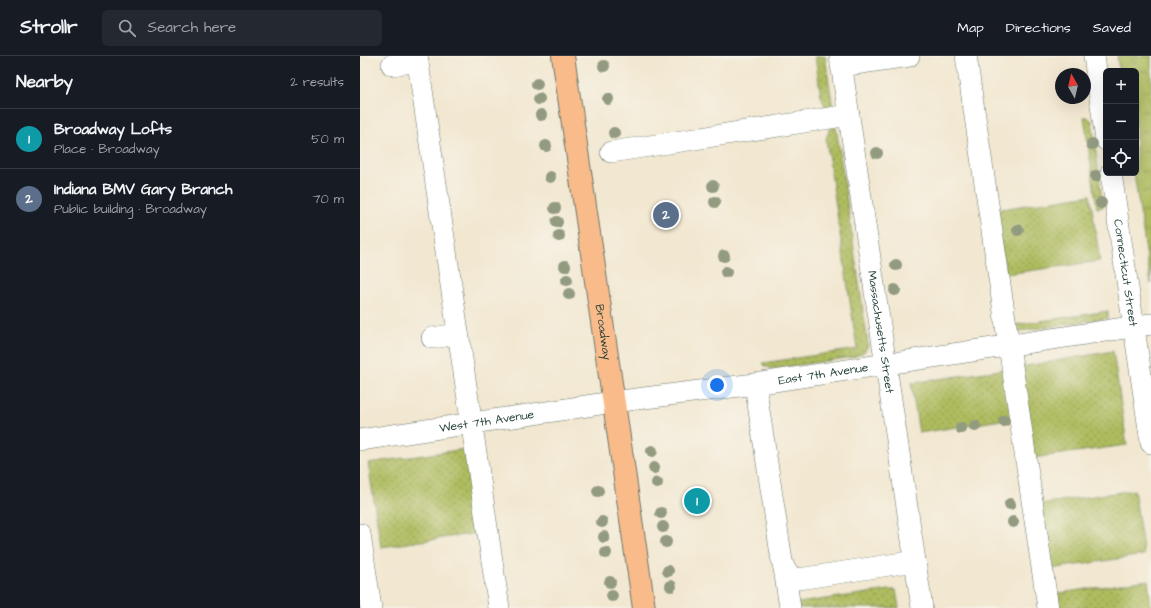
<!DOCTYPE html>
<html lang="en">
<head>
<meta charset="utf-8">
<style>
  body { margin:0; font-family:"Architects Daughter",sans-serif; background:#242831; color:#f1f3f6 }
  .controls { position:absolute; right:12px; top:12px; display:grid; overflow:hidden; border-radius:6px; box-shadow:0 4px 16px #0002 }
  .controls button { width:36px; height:36px; display:grid; place-items:center; padding:0; border:0; border-bottom:1px solid #363941; background:#171b24; color:#f1f3f6; font:20px sans-serif }
  .compass { position:absolute; left:695px; top:12px; width:36px; height:36px; border-radius:50%; background:#171b24; box-shadow:0 4px 16px #0002; rotate:352deg }
  .you { position:absolute; left:357px; top:329px; width:14px; height:14px; margin:-10px; border:3px solid #fff; border-radius:50%; background:#1a73e8; box-shadow:0 0 0 6px #1a73e833 }
  .badge { display:grid; place-items:center; width:26px; height:26px; border-radius:50%; background:#1a73e8; color:#fff; font-size:13px; font-weight:700 }
  .pin { position:absolute; translate:-50% -50%; border:2px solid #fff; box-shadow:0 1px 4px #0006 }
  .list { margin:0; padding:0; list-style:none }
  h2 { display:flex; justify-content:space-between; align-items:center; height:52px; margin:0; padding:0 16px; font-size:17px }
  h2 small { font-size:13px; font-weight:400; color:#9ea1a6 }
  .list li { display:grid; grid-template-columns:26px 1fr auto; gap:12px; align-items:center; box-sizing:border-box; height:60px; padding:0 16px; border-top:1px solid #363941 }
  .list b { display:block; font-size:15px; white-space:nowrap }
  .list p { margin:0; font-size:13px; white-space:nowrap; color:#9ea1a6 }
  .list em { font-size:13px; font-style:normal; color:#9ea1a6 }
  .icon { flex:none; width:22px; height:22px; fill:none; stroke:currentColor; stroke-width:2; stroke-linecap:round; stroke-linejoin:round }
  .map { position:relative; flex:none; width:791px; height:552px; overflow:hidden }
  header { display:flex; align-items:center; gap:24px; box-sizing:border-box; height:56px; padding:0 20px; background:#171b24; border-bottom:1px solid #363941 }
  header strong { font-size:19px }
  nav { display:flex; gap:22px; margin-inline-start:auto; font-size:14px }
  .search { width:280px; height:36px; background:#242831; display:flex; align-items:center; gap:10px; box-sizing:border-box; padding:0 14px; border-radius:6px; color:#9ea1a6; font-size:15px }
  main { display:flex }
  aside { flex:1; background:#171b24 }
  .map>svg:first-child { display:block }
</style>
</head>
<body>
<header>
<strong>Strollr</strong>
<div class="search"><svg class="icon" aria-label="search" viewBox="0 0 24 24"><circle cx="10" cy="10" r="6"/><path d="M15 15l6 6"/></svg>Search here</div>
<nav><a>Map</a><a>Directions</a><a>Saved</a></nav>
</header>
<main>
<aside>
<h2>Nearby<small>2 results</small></h2>
<ul class="list">
<li><span class="badge" style="background:#0f9aa8">1</span><div><b>Broadway Lofts</b><p>Place · Broadway</p></div><em>50 m</em></li>
<li><span class="badge" style="background:#5c6f8a">2</span><div><b>Indiana BMV Gary Branch</b><p>Public building · Broadway</p></div><em>70 m</em></li>
</ul>
</aside>
<div class="map">
<svg width="791" height="552" viewBox="0 0 791 552">
  <defs>
    <pattern id="grass-dots" width="8" height="8" patternUnits="userSpaceOnUse"><rect width="8" height="8" fill="#afbc5f"/><path d="M2 2h.1M6 6h.1" fill="none" stroke="#8e9a4f" stroke-width="1.8" stroke-linecap="round"/></pattern>
    <pattern id="park-tufts" width="24" height="20" patternUnits="userSpaceOnUse"><rect width="24" height="20" fill="#afbc5f"/><path d="M3 7l-1-3M5 7V3M7 7l1-3M15 17l-1-3M17 17v-4M19 17l1-3" fill="none" stroke="#8e9a4f"/></pattern>
  </defs>
  <rect width="100%" height="100%" fill="#f7f3e8"/>
  <filter id="ink" filterUnits="userSpaceOnUse"><feTurbulence type="fractalNoise" baseFrequency=".025" numOctaves="2"/><feDisplacementMap in="SourceGraphic" scale="8" xChannelSelector="R" yChannelSelector="G"/><feConvolveMatrix kernelMatrix="1 2 1 2 8 2 1 2 1" color-interpolation-filters="sRGB"/></filter>
  <filter id="wash" filterUnits="userSpaceOnUse"><feTurbulence type="fractalNoise" baseFrequency=".012" numOctaves="4" result="noise"/><feDisplacementMap in="SourceGraphic" scale="16" xChannelSelector="R" yChannelSelector="G"/><feGaussianBlur stdDeviation="0.9" result="paint"/><feColorMatrix in="noise" values="0 0 0 0 0 0 0 0 0 0 0 0 0 0 0 0 0 1.4 0 .05"/><feComposite in="paint" operator="in"/></filter>
  <g filter="url(#wash)">
    <rect width="100%" height="100%" fill="#f2e7d0"/>
    <path fill="url(#grass-dots)" stroke="#677c4a" d="M455,0H465L473,53L466,54L461,40Z
      M724,61H728L732,65L743,151L737,152Z
      M476,71L508,288C506,297 501,298 493,301L412,313L405,310L403,307L497,293L466,83L470,72Z
      M730,139L740,205L646,218L635,154Z
      M748,255V262L660,275L656,274L654,269Z
      M753,295L767,389L673,402L660,311Z
      M646,313L654,362L559,377L551,327Z
      M105,393L117,477L21,491L8,407Z
      M774,434L784,499L690,513L680,448Z
      M788,524L791,552H695L693,538Z
      M529,534H536L539,552H439L438,547Z"/>
    <path fill="url(#park-tufts)" stroke="#677c4a" d="M757,0H791V228L774,117H776V15H759Z"/>
  </g>
  <g filter="url(#ink)">
    <g fill="none" stroke-linecap="round" stroke-linejoin="round">
      <g stroke="#69786b" stroke-width="22">
        <g id="minor">
          <path d="M57,0L139,552"/>
          <path id="s1" d="M480,0L562,552"/>
          <path d="M606,0L688,552"/>
          <path d="M734,0L746,84"/>
          <path d="M32,9L58,5"/>
          <path d="M481,10L549,0"/>
          <path d="M251,96L489,59"/>
          <path id="s2" d="M751,117L791,387"/>
          <path d="M72,282L98,278"/>
          <path d="M395,328L422,505C425,516 428,520 439,523L555,505"/>
          <path id="s3" d="M0,384L253,346L395,328L791,268"/>
          <path d="M0,478L11,552"/>
          <path d="M424,512L430,552"/>
        </g>
      </g>
      <g stroke="#69786b" stroke-width="24">
        <g id="major">
          <path id="s4" d="M203,0L284,552"/>
        </g>
      </g>
      <use href="#minor" stroke="#fff" stroke-width="21"/>
      <use href="#major" stroke="#fabb8b" stroke-width="22"/>
    </g>
    <g fill="#929b80">
      <circle cx="244" cy="10" r="6"/>
      <circle cx="177" cy="28" r="6"/>
      <circle cx="179" cy="43" r="6"/>
      <circle cx="248" cy="43" r="6"/>
      <circle cx="181" cy="59" r="6"/>
      <circle cx="254" cy="77" r="6"/>
      <circle cx="732" cy="88" r="6"/>
      <circle cx="186" cy="90" r="6"/>
      <circle cx="517" cy="97" r="6"/>
      <circle cx="736" cy="120" r="6"/>
      <circle cx="190" cy="121" r="6"/>
      <circle cx="353" cy="130" r="6"/>
      <circle cx="355" cy="146" r="6"/>
      <circle cx="741" cy="147" r="6"/>
      <circle cx="195" cy="152" r="6"/>
      <circle cx="197" cy="166" r="6"/>
      <circle cx="658" cy="174" r="6"/>
      <circle cx="199" cy="180" r="6"/>
      <circle cx="364" cy="200" r="6"/>
      <circle cx="536" cy="209" r="6"/>
      <circle cx="205" cy="210" r="6"/>
      <circle cx="366" cy="216" r="6"/>
      <circle cx="207" cy="224" r="6"/>
      <circle cx="535" cy="234" r="6"/>
      <circle cx="209" cy="238" r="6"/>
      <circle cx="644" cy="365" r="6"/>
      <circle cx="615" cy="370" r="6"/>
      <circle cx="601" cy="372" r="6"/>
      <circle cx="292" cy="395" r="6"/>
      <circle cx="294" cy="412" r="6"/>
      <circle cx="297" cy="427" r="6"/>
      <circle cx="238" cy="435" r="6"/>
      <circle cx="650" cy="448" r="6"/>
      <circle cx="301" cy="457" r="6"/>
      <circle cx="242" cy="466" r="6"/>
      <circle cx="653" cy="466" r="6"/>
      <circle cx="303" cy="471" r="6"/>
      <circle cx="244" cy="481" r="6"/>
      <circle cx="306" cy="486" r="6"/>
      <circle cx="246" cy="497" r="6"/>
      <circle cx="308" cy="515" r="6"/>
      <circle cx="250" cy="526" r="6"/>
      <circle cx="311" cy="530" r="6"/>
      <circle cx="252" cy="540" r="6"/>
    </g>
  </g>
  <g text-anchor="middle" dominant-baseline="central" stroke-width="3" stroke-linejoin="round" paint-order="stroke">
    <g font-size="12" fill="#1f3d34" stroke="#f7f3e8">
      <text stroke="none"><textPath href="#s2" startOffset="101">Connecticut Street</textPath></text>
      <text stroke="none"><textPath href="#s4" startOffset="279">Broadway</textPath></text>
      <text stroke="none"><textPath href="#s1" startOffset="279">Massachusetts Street</textPath></text>
      <text stroke="none"><textPath href="#s3" startOffset="468">East 7th Avenue</textPath></text>
      <text stroke="none"><textPath href="#s3" startOffset="128">West 7th Avenue</textPath></text>
    </g>
  </g>
</svg>
<div class="controls">
<button>+</button>
<button>−</button>
<button><svg class="icon" aria-label="locate" viewBox="0 0 24 24"><circle cx="12" cy="12" r="6"/><path d="M12 2v4M12 18v4M2 12h4M18 12h4"/></svg></button>
</div>
<svg class="compass" viewBox="-18 -18 36 36"><path d="M0-13l5 13h-10z" fill="#e53935"/><path d="M0 13l5-13h-10z" fill="#9ea1a6"/></svg>
<div class="you"></div>
<div class="pin badge" style="left:337px;top:445px;background:#0f9aa8">1</div>
<div class="pin badge" style="left:306px;top:159px;background:#5c6f8a">2</div>
</div>
</main>
</body>
</html>
